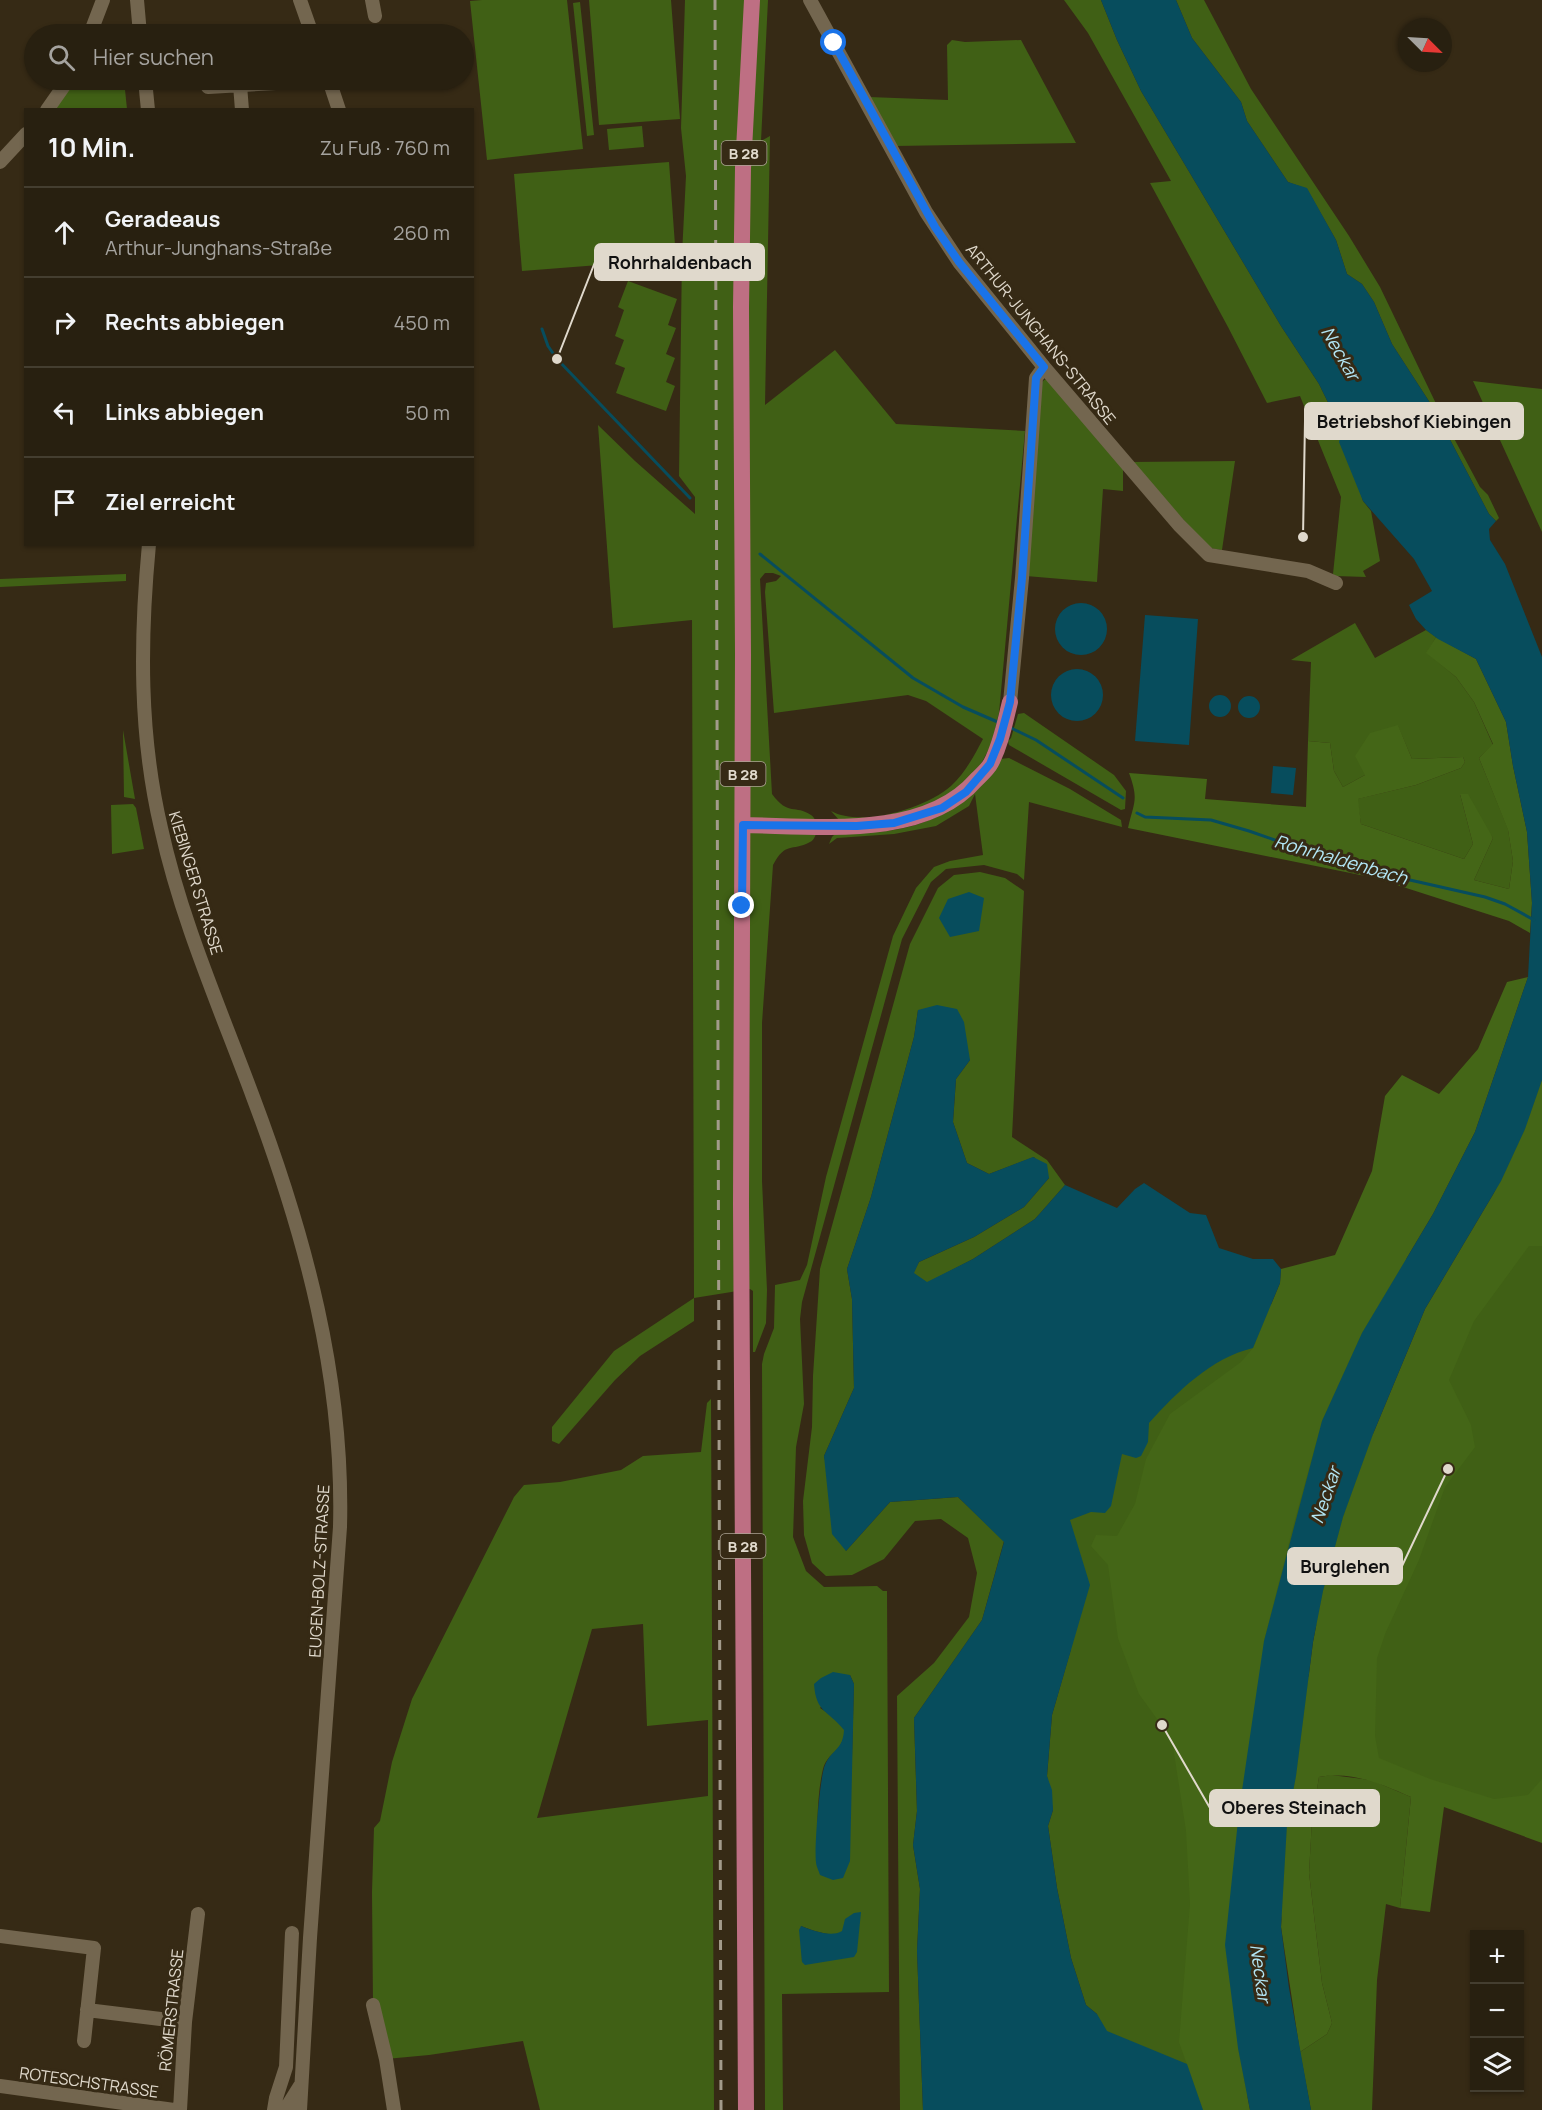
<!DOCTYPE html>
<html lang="de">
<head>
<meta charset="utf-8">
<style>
  body { margin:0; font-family:Manrope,sans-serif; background:#342d1e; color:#f1f3f6 }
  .controls { position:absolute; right:18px; bottom:18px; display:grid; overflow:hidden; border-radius:0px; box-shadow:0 2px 4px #0004 }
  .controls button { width:54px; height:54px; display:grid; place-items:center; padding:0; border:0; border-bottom:2px solid #443e30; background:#282010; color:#f1f3f6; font:30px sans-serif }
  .compass { position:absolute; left:1398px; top:18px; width:54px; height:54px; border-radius:50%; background:#282010; box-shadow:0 2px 4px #0004; rotate:114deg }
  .stop { position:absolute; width:18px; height:18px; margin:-14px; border:4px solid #1a73e8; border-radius:50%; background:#fff }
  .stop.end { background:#1a73e8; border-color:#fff; box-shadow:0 2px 6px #0008 }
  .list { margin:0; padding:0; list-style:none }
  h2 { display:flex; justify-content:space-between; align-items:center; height:78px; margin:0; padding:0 24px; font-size:26px }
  h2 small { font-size:20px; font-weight:400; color:#a5a39f }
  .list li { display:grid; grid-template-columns:39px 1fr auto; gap:18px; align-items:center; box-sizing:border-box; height:90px; padding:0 24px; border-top:2px solid #443e30 }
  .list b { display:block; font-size:22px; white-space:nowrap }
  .list p { margin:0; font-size:20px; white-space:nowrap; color:#a5a39f }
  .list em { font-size:20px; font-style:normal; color:#a5a39f }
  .icon { flex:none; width:33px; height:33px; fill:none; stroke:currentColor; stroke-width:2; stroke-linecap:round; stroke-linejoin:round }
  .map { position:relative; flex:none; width:1542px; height:2110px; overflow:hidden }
  .search { position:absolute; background:#282010; box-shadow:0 2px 4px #0004; left:24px; top:24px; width:450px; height:66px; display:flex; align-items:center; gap:15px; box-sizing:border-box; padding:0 21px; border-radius:33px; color:#a5a39f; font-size:22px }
  .panel { position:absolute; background:#282010; box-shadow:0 2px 4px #0004; left:24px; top:108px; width:450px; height:438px; border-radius:0px }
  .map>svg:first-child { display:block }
</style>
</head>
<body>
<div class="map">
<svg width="1542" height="2110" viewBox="0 0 1542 2110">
  <rect width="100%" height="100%" fill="#362a15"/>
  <path fill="#406015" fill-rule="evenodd" d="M482,0H567L583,149L487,160L470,1Z
    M589,0H671L680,119L599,125Z
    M685,0H768L761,141L770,136L765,405L835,350L896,424L1025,431L999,713L992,743L979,768L954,792L924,810L840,821L831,811C862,828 926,808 951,786C965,773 974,756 983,739L926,701L908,695L774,713L765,592L766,583L776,581L781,576L773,573H765L760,579L772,794C789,817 795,804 811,815C819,820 818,839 810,842C791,852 786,841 773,865L762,1023V1181L767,1290L766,1323L755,1352H753V1291L750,1289L694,1298V1321L640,1356L615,1380L559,1444L552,1441V1427L614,1351L694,1298L692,620L613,628L598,425L635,461L695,514V497L679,476L682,254L686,176L681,128Z
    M1064,0H1101L1117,40L1141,91L1281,326L1319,384L1342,431L1363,501L1371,511L1380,561L1363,571L1366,577L1336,576L1333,574L1341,497L1300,396L1267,403L1228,327L1150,183L1171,181L1088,33Z
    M1176,0H1204L1251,89L1349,236L1380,287L1441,414L1480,487L1488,495L1499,518L1496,521L1489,514L1434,409L1392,344L1374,302L1362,284L1347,274L1336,240L1307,189L1288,182L1247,121L1241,102L1192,38Z
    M580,2L594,135L587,136L573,3Z
    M952,40L965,42L1021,40L1076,143L895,146L869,97L948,100L947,45Z
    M72,80H124L127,109L51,110Z
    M642,126L644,147L609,150L607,129Z
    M669,162L676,259L522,271L514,174Z
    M628,281L677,299L668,325L676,328L666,354L675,358L666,382L675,386L666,411L616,393L625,368L615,364L624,340L615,336L624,310L618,307Z
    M1048,379L1123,467V491L1103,489L1097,582L1026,576L1040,385L1044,380Z
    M1473,381L1542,389V532Z
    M1235,461L1222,550L1209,548L1131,462Z
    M126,574V581L0,587V579Z
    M1355,623L1375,658L1426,630L1436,637L1427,653L1456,677L1474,702L1493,745L1479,758L1508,829L1513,861L1509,889L1474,880L1493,838L1460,794L1473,844L1464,859L1361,824L1357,799L1416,785L1461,768L1465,762L1463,757L1412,759L1398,726L1365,775L1343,787L1334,771L1330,743L1308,741L1311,662L1291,660Z
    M1024,713L1114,775L1126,791L1125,809L1121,810L1009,745L1008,741L1011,738L1018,714Z
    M123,730L135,799L124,797Z
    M1009,758L1070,789L1121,820L1122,827L1029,802L1024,880L1017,874L984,865L946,869L931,882L902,939L802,1302L800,1319L804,1404L796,1447L793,1537L806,1571L824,1587L877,1586L883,1591H887L889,1992L782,1994L783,2110H765L762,1364L764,1354L774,1328L775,1285L800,1280L807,1265L826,1177L893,936L916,888L934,867L950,861L983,855L975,794L969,806L936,826L894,834L837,838L829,844L832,837L836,833C853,831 870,833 887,831C933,825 979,801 1000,759ZM850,1675L854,1684L852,1756L816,1862C818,1832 816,1798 823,1769C828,1751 843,1753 845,1730L834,1717L820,1708ZM801,1926C812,1930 831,1938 842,1932L802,1962Z
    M133,804L136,808L144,849L112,854L111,805Z
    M980,872L1005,878L1024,891L1012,1137L1047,1160L1065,1185L1035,1219L973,1259L927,1283L913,1273L919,1262L974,1237L1024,1207L1049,1178L1034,1157L989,1174L967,1163L953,1122L956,1079L970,1060L918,1010L914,1037L871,1197L847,1269L852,1299L854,1388L824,1456L846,1551L890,1502L958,1497L1004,1541L982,1620L914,1718L917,1811L913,1845L920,1889L917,1951L923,2110H900L897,1696L934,1663L969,1617L977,1573L968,1538L941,1519L915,1521L884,1559L852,1575L826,1576L812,1563L804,1535L803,1501L812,1427L813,1376L820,1269L910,944L938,888L954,875Z
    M1542,1077V1839L1386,1782L1300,1665Z
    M1408,1250L1245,2110H1105L1097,2014L1086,2005L1071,1958L1057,1888L1048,1826L1053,1810L1047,1776L1052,1715L1071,1649L1053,1391Z
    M711,1399L714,2110H540L523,2041L429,2055L386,2059L373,2005L372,1892L374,1828L380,1821L392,1762L412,1699L514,1497L524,1485L560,1482L621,1470L643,1456L701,1452L707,1403ZM643,1624L647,1726L708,1720V1796L537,1818L592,1629Z
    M1331,1775L1371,1780L1411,1797L1400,1908L1386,1904L1377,1980L1372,2110H1311L1300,2052L1327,2034L1332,2023L1322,1983L1309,1873L1312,1819L1319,1777Z"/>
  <path fill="#446617" d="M1436,637L1476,659L1506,722L1513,766L1527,832L1532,903L1530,933L1509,921L1375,878L1128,828C1134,802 1139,800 1129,773L1207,779L1205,799L1306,807L1308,741L1330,743L1334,771L1343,787L1365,775L1355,756L1370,733L1398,725L1412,759L1463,757L1465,762L1461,768L1416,785L1358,799L1361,824L1464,859L1473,844L1460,794H1468L1493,838L1474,880L1509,889L1513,861L1508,830L1479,758L1493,744L1474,702L1456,677L1426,653Z
    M1528,977L1475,1132L1433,1214L1362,1333L1322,1421L1294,1523L1264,1641L1238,2048L1250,2110H1203L1179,2042L1190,1904L1186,1831L1172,1740L1139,1694L1118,1638L1108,1565L1091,1546L1096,1535L1117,1536L1135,1504L1146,1459L1170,1414L1241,1362L1253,1348L1280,1283L1281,1269L1335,1255L1372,1171L1385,1096L1402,1075L1439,1094L1478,1049L1507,982Z
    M1542,1080V1246H1529L1474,1321L1449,1380L1471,1425L1475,1447L1445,1487L1419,1560L1385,1634L1377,1658L1375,1736L1379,1758L1430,1779L1494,1799L1528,1795L1542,1779V1843L1444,1807L1430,1912L1400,1908L1411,1797C1381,1784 1353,1771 1319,1777L1312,1820L1309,1873L1322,1983L1332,2023L1327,2034L1300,2052L1281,1927L1287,1824L1296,1776L1313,1642L1323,1591L1343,1517L1373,1434L1425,1309L1501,1181L1525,1129Z"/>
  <path fill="#074d5d" d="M1101,0H1176L1192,38L1241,102L1247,121L1288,182L1307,188L1336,240L1347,274L1362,284L1374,302L1392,344L1434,409L1489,514L1496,521L1489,529L1490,540L1505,564L1542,657V1080L1525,1129L1501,1181L1425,1309L1373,1434L1343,1517L1323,1591L1313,1642L1296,1776L1287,1824L1281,1927L1289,1988L1311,2110H1250L1238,2048L1225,1945L1239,1811L1264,1641L1322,1421L1362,1333L1433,1214L1475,1132L1528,977L1532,903L1527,832L1513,766L1506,722L1476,659L1438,639L1426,630L1416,619L1409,605L1432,591L1414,559L1363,501L1339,442L1342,431L1319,384L1281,326L1141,91L1117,40Z
    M1055 629a26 26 0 1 1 52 0a26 26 0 1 1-52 0Z
    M1145,615L1198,619L1189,745L1135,741Z
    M1051 695a26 26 0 1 1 52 0a26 26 0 1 1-52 0Z
    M1209 706a11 11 0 1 1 22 0a11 11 0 1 1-22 0Z
    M1238 707a11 11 0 1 1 22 0a11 11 0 1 1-22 0Z
    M1273,766L1296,768L1293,795L1271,793Z
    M969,892L984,898L979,931L950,937L939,918L948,899Z
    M937,1005L957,1009L964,1022L970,1060L956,1079L953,1122L967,1163L989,1174L1033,1157L1047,1164L1049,1178L1024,1207L974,1237L919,1262L914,1273L927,1282L973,1259L1035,1219L1065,1185L1117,1208L1135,1189L1144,1183L1190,1213L1206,1215L1219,1248L1253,1259H1273L1281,1269L1280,1283L1253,1348C1211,1358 1177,1392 1149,1423L1148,1442L1141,1456L1136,1458L1122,1454L1111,1506L1105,1513L1091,1512L1070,1520L1090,1585L1052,1715L1047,1776L1052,1790L1053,1810L1048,1826L1057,1888L1071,1958L1086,2005L1097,2014L1107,2031L1187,2064L1203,2110H923L917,1951L920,1889L913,1845L917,1811L914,1718L982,1620L1004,1542L958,1497L890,1502L846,1551L832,1534L824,1456L854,1388L852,1299L847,1269L871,1197L914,1037L918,1010Z
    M833,1672L850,1675L854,1684L850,1861L843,1878L833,1880L820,1875C819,1871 816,1866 816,1862C814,1848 820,1776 825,1765C832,1749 843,1750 844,1730C828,1710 816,1713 814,1684L821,1678Z
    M861,1912L857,1952L854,1957L805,1965L802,1962L799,1930L801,1926C812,1930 831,1938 842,1931L845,1919L854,1913Z"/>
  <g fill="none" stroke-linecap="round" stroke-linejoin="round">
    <path stroke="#074d5d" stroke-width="3" d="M542,329L548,346L557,359L690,498
      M760,554L913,678L963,707L1000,723
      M1009,727L1036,740L1123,798
      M1137,813L1145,817L1211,820L1249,831L1318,855L1379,873L1485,897L1505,904L1534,920"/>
    <path stroke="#73664f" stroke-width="14" d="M137,0L140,34
      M300,0L312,34
      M372,0L375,16
      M810,0L926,212L959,262L1044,367L1179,525L1209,555L1308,571L1336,583
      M204,33V34
      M90,34L103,0
      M145,80L148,110
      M208,80V87L329,80
      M329,80L339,110
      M240,85L242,110
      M47,110L68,80
      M0,162L26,134
      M149,544C140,640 139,734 161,828C181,920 220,1008 253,1097C305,1235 344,1378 340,1527L310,1938L300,2110
      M1010,702L1022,578L1036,378L1044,367
      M0,1936L94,1948L84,2041
      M373,2005L386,2059L394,2110
      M87,2010L185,2022
      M0,2086L174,2110
      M180,2110L185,2022L198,1914
      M274,2110L276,2098L286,2067L292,1933
      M285,2110L300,2086"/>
    <path stroke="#be6f83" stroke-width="16" d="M743,825C816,826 924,840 976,780C981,775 988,769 991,763C1001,744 1005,722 1010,702
      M746,2110L741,1204L743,654L741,307L743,168L752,0"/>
    <path stroke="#a39b8b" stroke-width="3" stroke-dasharray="10 10" stroke-linecap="butt" d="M715,0L721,2110"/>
  </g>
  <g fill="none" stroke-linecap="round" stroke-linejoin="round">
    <path stroke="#1a73e8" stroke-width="8" d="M742,906L743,825L857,826L894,823L942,808L966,792L990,764L1000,739L1010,702L1022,578L1036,378L1044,367L959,262L935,227L834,43"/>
  </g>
  <g text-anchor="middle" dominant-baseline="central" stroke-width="6" stroke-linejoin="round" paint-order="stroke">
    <g fill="#362a15" stroke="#ada495" stroke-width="1.5">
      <rect x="721.5" y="141" width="45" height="24" rx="4.5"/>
      <rect x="720.5" y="762" width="45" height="24" rx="4.5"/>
      <rect x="720.5" y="1534" width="45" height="24" rx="4.5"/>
    </g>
    <g font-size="15" font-weight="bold" fill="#e0d9cc">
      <text x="744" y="153">B 28</text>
      <text x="743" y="774">B 28</text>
      <text x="743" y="1546">B 28</text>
    </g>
    <g font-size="16" fill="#e0d9cc" stroke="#362a15">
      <text transform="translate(1041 334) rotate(51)">ARTHUR-JUNGHANS-STRASSE</text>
      <text transform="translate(196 883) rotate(73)">KIEBINGER STRASSE</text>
      <text transform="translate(319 1571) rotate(-87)">EUGEN-BOLZ-STRASSE</text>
      <text transform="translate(171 2010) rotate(-84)">RÖMERSTRASSE</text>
      <text transform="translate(89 2082) rotate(8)">ROTESCHSTRASSE</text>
    </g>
    <g font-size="18" font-style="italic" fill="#b2e6f5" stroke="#362a15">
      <text transform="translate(1341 353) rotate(60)">Neckar</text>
      <text transform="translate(1341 859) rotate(16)">Rohrhaldenbach</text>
      <text transform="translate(1325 1495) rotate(-71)">Neckar</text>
      <text transform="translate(1261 1973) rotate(82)">Neckar</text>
    </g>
  </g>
  <path fill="none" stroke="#e0d9cc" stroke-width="2" d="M557 359L595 262M1303 537L1305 421M1448 1469L1402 1566M1162 1725L1210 1808"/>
  <g fill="#e0d9cc" stroke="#362a15" stroke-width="2">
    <circle cx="557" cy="359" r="6"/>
    <circle cx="1303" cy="537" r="6"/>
    <circle cx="1448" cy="1469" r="6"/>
    <circle cx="1162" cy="1725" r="6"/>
  </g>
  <g fill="#e0d9cc" stroke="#e0d9cc" stroke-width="2">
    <rect x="595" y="244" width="169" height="36" rx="6"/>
    <rect x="1305" y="403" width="218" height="36" rx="6"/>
    <rect x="1288" y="1548" width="114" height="36" rx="6"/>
    <rect x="1210" y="1790" width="169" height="36" rx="6"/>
  </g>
  <g font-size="18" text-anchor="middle" font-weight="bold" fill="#111">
    <text x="680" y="269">Rohrhaldenbach</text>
    <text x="1414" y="428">Betriebshof Kiebingen</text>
    <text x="1345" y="1573">Burglehen</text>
    <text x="1294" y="1814">Oberes Steinach</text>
  </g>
</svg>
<div class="controls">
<button>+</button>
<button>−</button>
<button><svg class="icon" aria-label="layers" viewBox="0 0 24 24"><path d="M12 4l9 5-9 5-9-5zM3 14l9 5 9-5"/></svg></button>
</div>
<svg class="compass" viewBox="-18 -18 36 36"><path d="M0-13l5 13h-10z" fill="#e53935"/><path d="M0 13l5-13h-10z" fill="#a5a39f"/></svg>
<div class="stop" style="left:834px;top:43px"></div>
<div class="stop end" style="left:742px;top:906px"></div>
<div class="search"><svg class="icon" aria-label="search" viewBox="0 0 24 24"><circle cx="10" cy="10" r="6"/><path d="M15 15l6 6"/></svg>Hier suchen</div>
<section class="panel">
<h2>10 Min.<small>Zu Fuß · 760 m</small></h2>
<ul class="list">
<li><svg class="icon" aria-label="ahead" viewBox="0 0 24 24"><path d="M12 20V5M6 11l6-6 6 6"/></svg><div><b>Geradeaus</b><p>Arthur-Junghans-Straße</p></div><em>260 m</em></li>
<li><svg class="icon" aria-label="right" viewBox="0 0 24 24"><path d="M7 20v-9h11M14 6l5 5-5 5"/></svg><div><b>Rechts abbiegen</b></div><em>450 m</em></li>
<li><svg class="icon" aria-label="left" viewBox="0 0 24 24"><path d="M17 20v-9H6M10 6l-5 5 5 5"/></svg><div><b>Links abbiegen</b></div><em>50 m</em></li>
<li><svg class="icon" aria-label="arrive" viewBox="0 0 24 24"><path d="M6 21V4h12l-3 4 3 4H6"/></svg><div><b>Ziel erreicht</b></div></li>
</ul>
</section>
</div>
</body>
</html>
